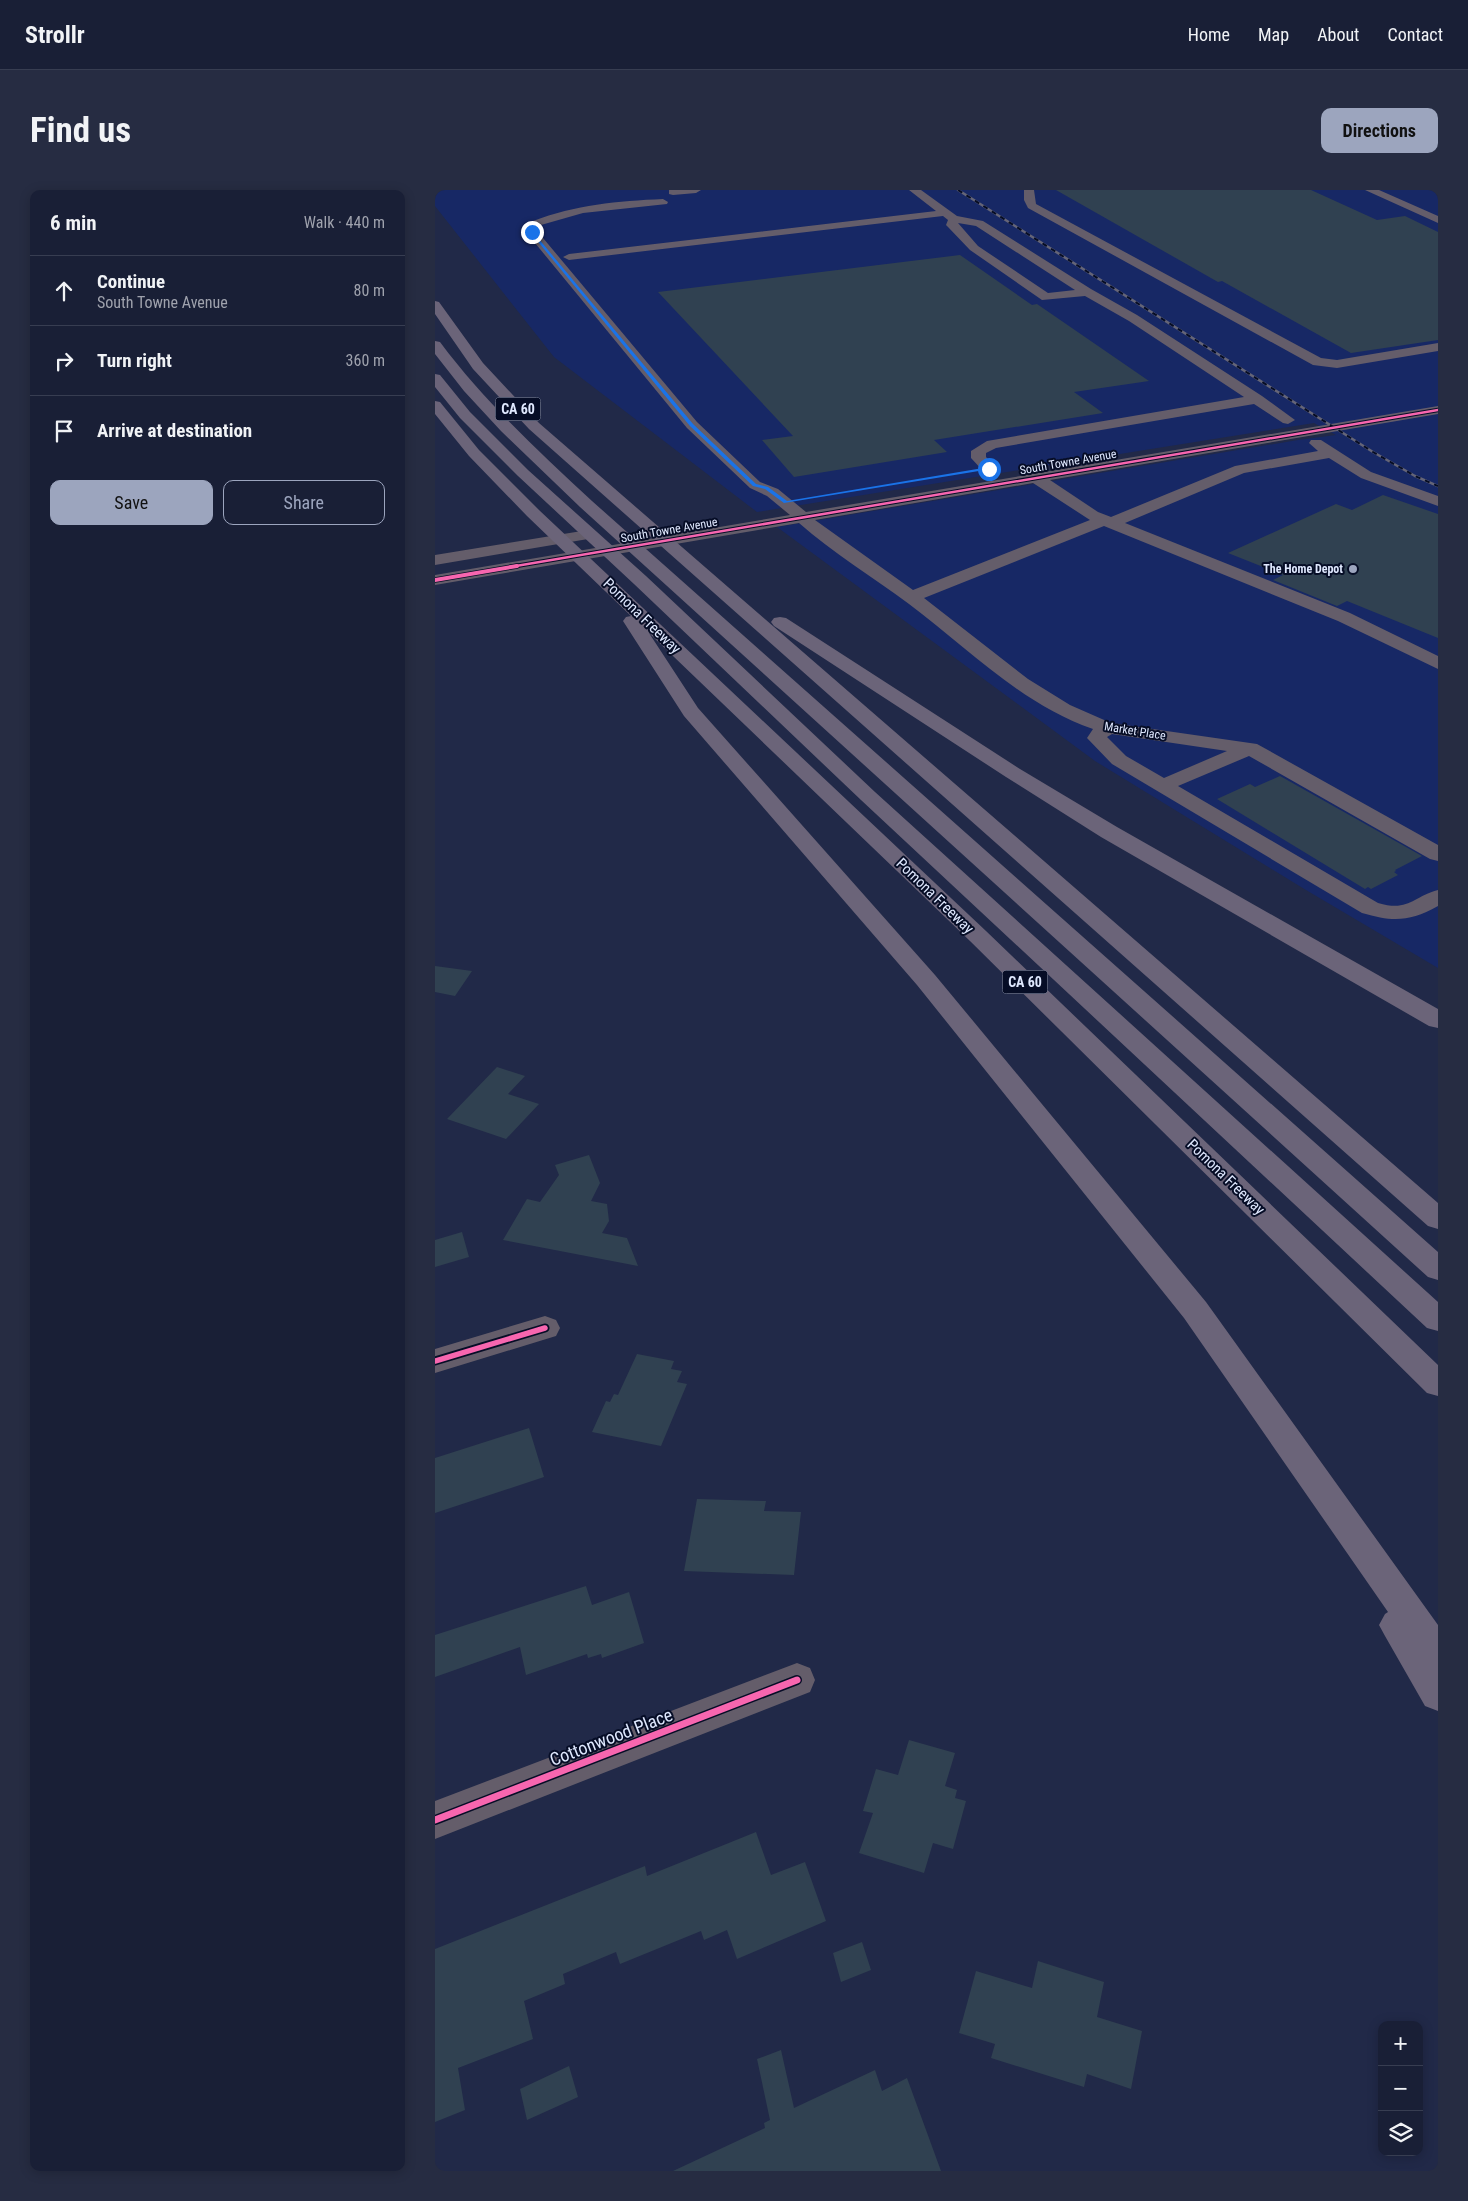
<!DOCTYPE html>
<html lang="en">
<head>
<meta charset="utf-8">
<style>
  body { margin:0; font-family:"Roboto Condensed",sans-serif; background:#262c42; color:#f1f3f6 }
  .controls { position:absolute; right:15px; bottom:15px; display:grid; overflow:hidden; border-radius:10px; box-shadow:0 2px 12px #0003 }
  .controls button { width:45px; height:45px; display:grid; place-items:center; padding:0; border:0; border-bottom:1px solid #373d51; background:#191f36; color:#f1f3f6; font:25px sans-serif }
  .stop { position:absolute; width:15px; height:15px; margin:-11px; border:4px solid #1a73e8; border-radius:50%; background:#fff }
  .stop.end { background:#1a73e8; border-color:#fff; box-shadow:0 1px 5px #0008 }
  .list { margin:0; padding:0; list-style:none }
  h2 { display:flex; justify-content:space-between; align-items:center; height:65px; margin:0; padding:0 20px; font-size:21px }
  h2 small { font-size:16px; font-weight:400; color:#9fa2ad }
  .list li { display:grid; grid-template-columns:32px 1fr auto; gap:15px; align-items:center; box-sizing:border-box; height:70px; padding:0 20px; border-top:1px solid #373d51 }
  .list b { display:block; font-size:19px; white-space:nowrap }
  .list p { margin:0; font-size:16px; white-space:nowrap; color:#9fa2ad }
  .list em { font-size:16px; font-style:normal; color:#9fa2ad }
  .actions { display:flex; gap:10px; padding:15px 20px }
  .actions a { flex:1; padding:11px 0; border:1px solid #9ca5be; border-radius:10px; text-align:center; font-size:18px; color:#9ca5be }
  .actions .main { background:#9ca5be; color:#111 }
  .icon { flex:none; width:28px; height:28px; fill:none; stroke:currentColor; stroke-width:2; stroke-linecap:round; stroke-linejoin:round }
  .map { position:relative; flex:none; width:1003px; height:1981px; overflow:hidden; border-radius:10px }
  header { display:flex; align-items:center; gap:30px; box-sizing:border-box; height:70px; padding:0 25px; background:#191f36; border-bottom:1px solid #373d51 }
  header strong { font-size:24px }
  nav { display:flex; gap:28px; margin-inline-start:auto; font-size:18px }
  .intro { display:flex; align-items:center; justify-content:space-between; box-sizing:border-box; height:120px; padding:0 30px }
  h1 { margin:0; font-size:35px }
  .button { padding:12px 22px; border-radius:10px; background:#9ca5be; color:#111; font-size:18px; font-weight:700 }
  main { display:flex; gap:30px; padding:0 30px }
  aside { flex:1; background:#191f36; border-radius:10px; box-shadow:0 2px 12px #0003 }
  .map>svg:first-child { display:block }
</style>
</head>
<body>
<header>
<strong>Strollr</strong>
<nav><a>Home</a><a>Map</a><a>About</a><a>Contact</a></nav>
</header>
<div class="intro"><h1>Find us</h1><a class="button">Directions</a></div>
<main>
<aside>
<h2>6 min<small>Walk · 440 m</small></h2>
<ul class="list">
<li><svg class="icon" aria-label="ahead" viewBox="0 0 24 24"><path d="M12 20V5M6 11l6-6 6 6"/></svg><div><b>Continue</b><p>South Towne Avenue</p></div><em>80 m</em></li>
<li><svg class="icon" aria-label="right" viewBox="0 0 24 24"><path d="M7 20v-9h11M14 6l5 5-5 5"/></svg><div><b>Turn right</b></div><em>360 m</em></li>
<li><svg class="icon" aria-label="arrive" viewBox="0 0 24 24"><path d="M6 21V4h12l-3 4 3 4H6"/></svg><div><b>Arrive at destination</b></div></li>
</ul>
<div class="actions"><a class="main">Save</a><a>Share</a></div>
</aside>
<div class="map">
<svg width="1003" height="1981" viewBox="0 0 1003 1981">
  <rect width="100%" height="100%" fill="#212948"/>
  <path fill="#172865" d="M0,0H1003V778L871,700L660,571L342,337L863,250L901,245L879,233L322,322L119,167L0,16Z"/>
  <path fill="#304151" d="M621,0H876L942,30L970,26L1003,42V150L916,163L787,91L783,92Z
    M525,65L597,115L602,114L714,191L639,202L668,223L499,250L512,262L359,287L327,250L358,246L223,102Z
    M948,305L1003,324V448L912,411L902,416L838,390L848,385L793,363L901,314L917,320Z
    M845,586L987,666L960,680L961,681L959,682L963,685L936,699L933,697L930,699L782,609L815,594L820,597Z
    M0,776L37,781L20,806L0,802Z
    M62,877L90,886L73,904L104,914L71,949L12,929Z
    M154,965L165,993L156,1011L172,1014L174,1031L167,1043L192,1048L203,1076L68,1050L92,1009L105,1012L124,985L120,975Z
    M27,1042L34,1067L0,1077V1050Z
    M202,1164L239,1171L236,1179L247,1181L242,1192L252,1194L226,1256L157,1242L171,1211L175,1212L179,1204L183,1205Z
    M94,1238L109,1287L0,1323V1268Z
    M262,1309L331,1311L329,1321L366,1322L359,1385L249,1381Z
    M151,1396L157,1415L194,1402L209,1453L167,1468L166,1464L153,1468L152,1464L91,1485L85,1457L0,1487V1445Z
    M474,1550L520,1563L510,1596L522,1600L520,1608L531,1611L518,1659L498,1653L489,1683L424,1663L438,1623L428,1621L441,1579L463,1585Z
    M321,1642L336,1685L370,1672L391,1731L302,1769L292,1740L269,1750L266,1741L185,1774L181,1762L128,1784L130,1794L89,1811L98,1849L23,1878L30,1920L0,1932V1759L210,1676L212,1686Z
    M427,1752L436,1780L406,1792L398,1763Z
    M603,1771L669,1792L662,1827L707,1841L696,1899L652,1884L649,1897L556,1868L560,1854L524,1843L541,1781L597,1798Z
    M346,1860L359,1918L440,1880L447,1901L472,1888L506,1981H238L330,1938L329,1933L335,1930L322,1869Z
    M134,1876L143,1907L92,1930L85,1899Z"/>
  <g fill="none" stroke-linecap="round" stroke-linejoin="round">
    <path fill="#645d6a" fill-rule="evenodd" d="M234,0H266L261,3L238,5L234,4Z
      M474,0H486L522,26L548,31L656,99L702,125L827,206L860,230L853,234L848,233L819,214L561,258L551,263V267L562,279L559,282H549L536,268V261L552,251L809,207L694,131L650,106L607,110L535,60L513,37L511,35L513,30L508,26L134,70L128,67L134,64L501,21ZM523,33L541,36L640,100L613,103L543,56Z
      M589,0H599L601,14L886,168L902,170L1003,153V161L902,178L878,175L593,18L589,10Z
      M930,0H944L1003,26V33Z
      M228,9L233,12L232,14L148,23L106,35L103,42L262,232L325,292L343,299L371,322L1003,216V224L615,290L663,322L676,327L800,276L883,261L874,253L876,250H886L936,282L1003,306V316L926,288L894,268L809,283L690,333L915,423L1003,466V479L903,431L669,336L489,408L593,489L635,515L676,533L822,554L1003,655V671L995,669L814,566L743,596L943,713C974,722 977,707 1003,700V716C974,732 958,732 927,723L677,574L652,548L658,539C587,515 533,458 474,414C438,387 398,363 364,333L0,395V385L355,325L332,306L315,298L252,238L91,42L98,31C140,15 183,11 228,9ZM598,293L655,330L478,400L380,330ZM677,544L792,561L729,588L691,566L672,547Z
      M153,340L159,342L161,345L159,348L0,375V365Z
      M110,1126L121,1130L125,1138L121,1146L0,1183V1159Z
      M362,1473L375,1478L380,1490L375,1502L0,1649V1611Z"/>
    <path fill="#6b6479" fill-rule="evenodd" d="M0,111L4,112L48,173L104,233L1003,1013V1039L993,1036L94,239L38,179L0,124Z
      M0,151L5,152C49,211 103,261 157,311L1003,1062V1090L993,1087L145,317L66,241L29,201L0,164Z
      M0,184L5,185L35,222L93,280L211,386L440,602L1003,1112V1141L992,1138L426,610L199,394L83,286L25,228L0,197Z
      M0,211L5,212L44,260L104,320L551,741L1003,1175V1206L992,1203L535,751L214,443L263,518L500,785L771,1112L1003,1435V1521L990,1516L950,1446L944,1435L950,1424L953,1422L749,1128L482,795L249,526L188,431L191,427L196,426L92,326L34,266L0,224Z
      M345,427L351,428L585,579L682,637L1003,819V838L994,836L666,647L571,587L339,436L336,432L339,428Z"/>
    <g stroke="#656577" stroke-width="2.5">
      <path id="rail" d="M523,0L938,262L980,286L1003,296"/>
    </g>
    <use href="#rail" stroke="#060d26" stroke-width="2" stroke-dasharray="5" stroke-linecap="butt"/>
    <g stroke="#060d26" stroke-width="4.5">
      <path id="cycleway-far3" d="M75,377L1003,220"/>
    </g>
    <g stroke="#060d26" stroke-width="5.5">
      <path id="cycleway-far2" d="M0,390L82,376"/>
    </g>
    <g stroke="#060d26" stroke-width="9">
      <path id="cycleway-far1" d="M0,1171L110,1138"/>
    </g>
    <g stroke="#060d26" stroke-width="10">
      <path id="cycleway" d="M0,1630L362,1490"/>
    </g>
    <use href="#cycleway-far3" stroke="#f766af" stroke-width="2.5"/>
    <use href="#cycleway-far2" stroke="#f766af" stroke-width="4"/>
    <use href="#cycleway-far1" stroke="#f766af" stroke-width="5.5"/>
    <use href="#cycleway" stroke="#f766af" stroke-width="7"/>
  </g>
  <path fill="#1a73e8" d="M95,42H98L258,234L321,294L333,297L352,311L554,277L556,279L349,313L330,299L318,296L255,236Z"/>
  <circle fill="#9ca5be" stroke="#060d26" stroke-width="2" cx="918" cy="379" r="5"/>
  <g text-anchor="middle" dominant-baseline="central" stroke-width="4" stroke-linejoin="round" paint-order="stroke">
    <g font-size="12" fill="#dfe8fe" stroke="#060d26">
      <text transform="translate(633 272) rotate(-10)">South Towne Avenue</text>
      <text transform="translate(234 340) rotate(-10)">South Towne Avenue</text>
      <text transform="translate(700 541) rotate(9)">Market Place</text>
    </g>
    <g font-size="12" font-weight="bold" fill="#dfe8fe" stroke="#060d26" text-anchor="end">
      <text x="908" y="379">The Home Depot</text>
    </g>
    <g fill="#060d26" stroke="#9ea6bd" stroke-width="1">
      <rect x="60.5" y="207.5" width="45" height="23" rx="4"/>
      <rect x="567.5" y="780.5" width="45" height="23" rx="4"/>
    </g>
    <g font-size="14" font-weight="bold" fill="#dfe8fe">
      <text x="83" y="219">CA 60</text>
      <text x="590" y="792">CA 60</text>
    </g>
    <g font-size="15" fill="#dfe8fe" stroke="#060d26">
      <text transform="translate(207 426) rotate(44)">Pomona Freeway</text>
      <text transform="translate(500 706) rotate(44)">Pomona Freeway</text>
      <text transform="translate(791 987) rotate(44)">Pomona Freeway</text>
    </g>
    <g font-size="18" fill="#dfe8fe" stroke="#060d26">
      <text transform="translate(176 1547) rotate(-21)">Cottonwood Place</text>
    </g>
  </g>
</svg>
<div class="controls">
<button>+</button>
<button>−</button>
<button><svg class="icon" aria-label="layers" viewBox="0 0 24 24"><path d="M12 4l9 5-9 5-9-5zM3 14l9 5 9-5"/></svg></button>
</div>
<div class="stop" style="left:554px;top:279px"></div>
<div class="stop end" style="left:97px;top:42px"></div>
</div>
</main>
</body>
</html>
